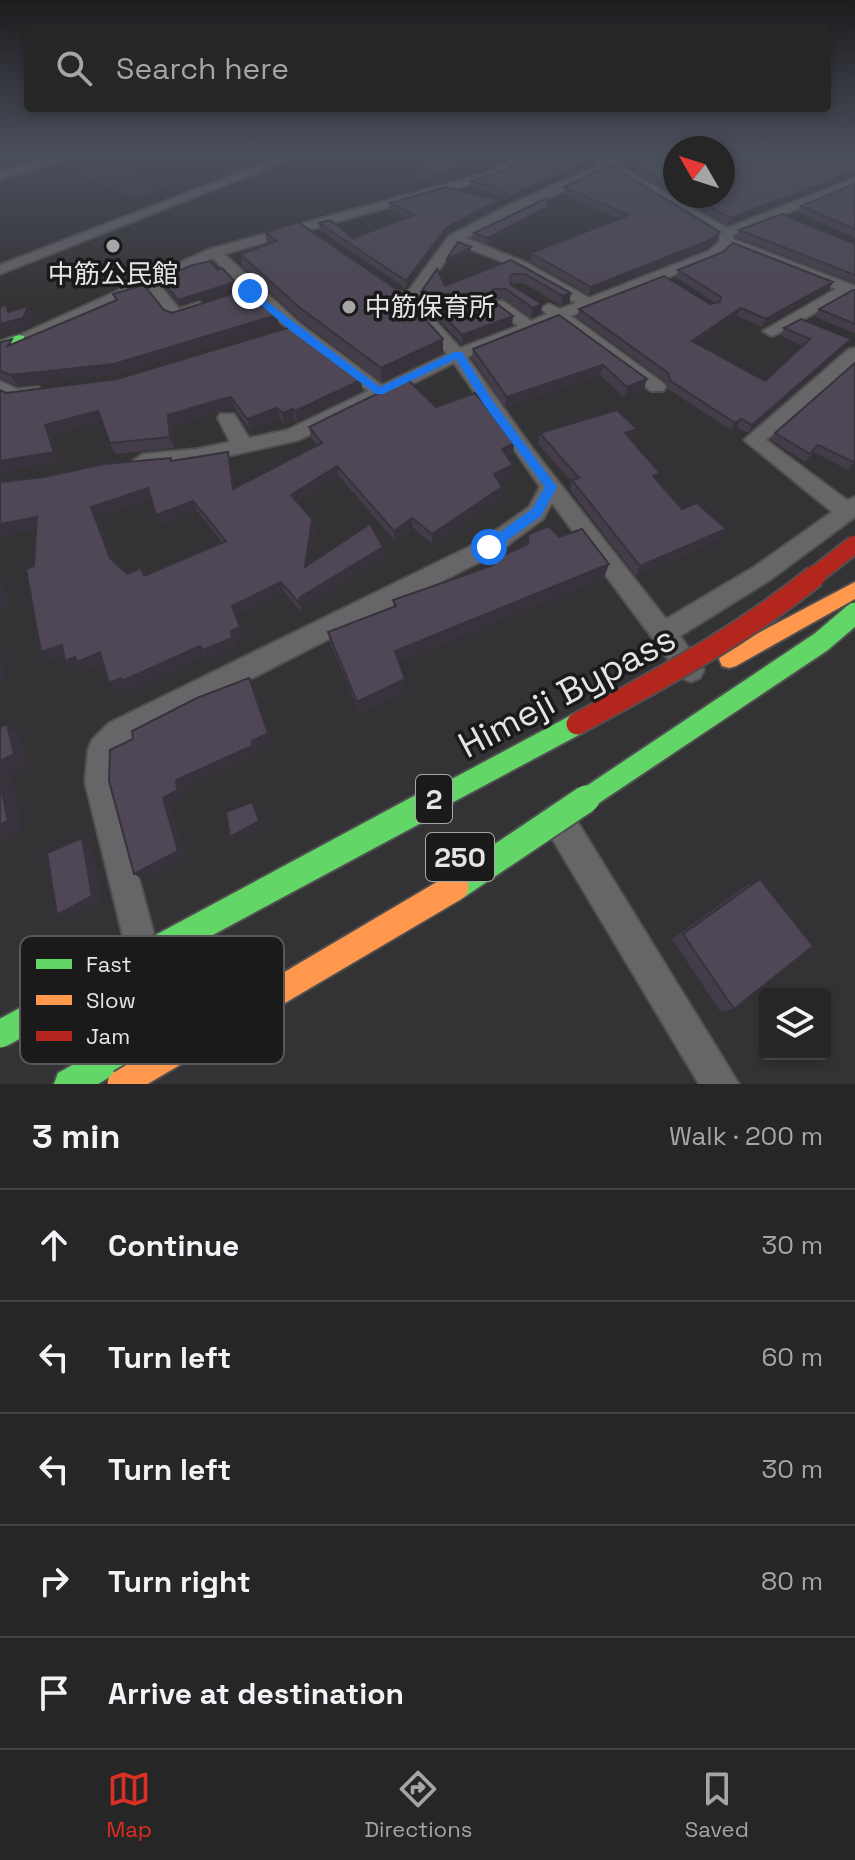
<!DOCTYPE html>
<html lang="en">
<head>
<meta charset="utf-8">
<style>
  body { margin:0; font-family:"Space Grotesk","Noto Sans JP",sans-serif; background:#2e2e2f; color:#f1f3f6 }
  .controls { position:absolute; right:24px; bottom:24px; display:grid; overflow:hidden; border-radius:8px; box-shadow:0 4px 12px #0003 }
  .controls button { width:72px; height:72px; display:grid; place-items:center; padding:0; border:0; border-bottom:2px solid #424344; background:#262627; color:#f1f3f6; font:40px sans-serif }
  .compass { position:absolute; left:663px; top:136px; width:72px; height:72px; border-radius:50%; background:#262627; box-shadow:0 4px 12px #0003; rotate:309deg }
  .stop { position:absolute; width:24px; height:24px; margin:-18px; border:6px solid #1a73e8; border-radius:50%; background:#fff }
  .stop.end { background:#1a73e8; border-color:#fff; box-shadow:0 2px 8px #0008 }
  .list { margin:0; padding:0; list-style:none }
  h2 { display:flex; justify-content:space-between; align-items:center; height:104px; margin:0; padding:0 32px; font-size:34px }
  h2 small { font-size:26px; font-weight:400; color:#a4a5a7 }
  .list li { display:grid; grid-template-columns:52px 1fr auto; gap:24px; align-items:center; box-sizing:border-box; height:112px; padding:0 32px; border-top:2px solid #424344 }
  .list b { display:block; font-size:30px; white-space:nowrap }
  .list em { font-size:26px; font-style:normal; color:#a4a5a7 }
  .icon { flex:none; width:44px; height:44px; fill:none; stroke:currentColor; stroke-width:2; stroke-linecap:round; stroke-linejoin:round }
  .map { position:relative; flex:none; width:855px; height:1084px; overflow:hidden }
  .search { position:absolute; background:#262627; box-shadow:0 4px 12px #0003; left:24px; right:24px; top:24px; height:88px; display:flex; align-items:center; gap:20px; box-sizing:border-box; padding:0 28px; border-radius:8px; color:#a4a5a7; font-size:30px }
  .sheet { height:664px; background:#262627 }
  nav { display:flex; justify-content:space-around; align-items:center; box-sizing:border-box; height:112px; border-top:2px solid #424344; background:#262627; font-size:22px; color:#a4a5a7 }
  nav a { display:grid; justify-items:center; gap:4px }
  nav .on { color:#d93025 }
  .map>svg:first-child { display:block }
</style>
</head>
<body>
<div class="map">
<svg width="855" height="1084" viewBox="0 0 855 1084">
  <rect width="100%" height="100%" fill="#333234"/>
  <path fill="#3c3840" d="M75,155H104L169,186L132,199L57,161Z"/>
  <g fill="none" stroke-linecap="round" stroke-linejoin="round">
    <g stroke="#504f50" stroke-width="4">
      <path id="street" d="M56,155H74L0,180V172Z
        M285,155H301L0,274V265Z
        M522,155H537L495,177L224,254L299,323L382,385L447,354L424,325L394,297V291L407,293L449,236L511,204L600,165L576,155H593L610,160L622,155H637L618,165L727,228L855,178V186L733,235V239L855,286V295L849,294L777,334L771,336L763,331L836,289L730,247L719,257L571,316L663,383L666,387L663,391H651L558,321L467,357L532,448L666,619L754,567L832,512L744,440L849,349L855,348V362L766,440L847,500L855,497V517L770,580L680,636L704,670L700,678L691,682L682,678L552,503L543,519L497,553L129,741L115,756L113,782L160,957L155,969L143,974L131,969L85,782L88,750L92,740L109,723L481,541L529,507L540,487L454,363L299,440L197,463L136,466L133,461L143,454L197,449L230,442L218,418L220,414H234L249,438L287,430L368,391L267,312L213,258L158,283L179,309L199,302L207,307L204,310L176,320L170,318L146,288L25,342H13L11,339L210,249L487,173ZM609,169L719,235L720,241L709,251L589,298L527,263L466,238ZM457,244L501,261L576,303L560,309L549,304L544,306L541,309L547,314L531,321L503,301H493V307L518,326L460,348L417,301Z
        M723,173L731,174L733,176L723,181Z
        M0,381L17,389L38,387L47,393C35,403 13,402 0,394Z
        M558,804L569,808L739,1084H699L547,830L543,819L547,808Z"/>
    </g>
    <g stroke="#504f50" stroke-width="4">
      <path id="fast" d="M19,335L24,336V342L0,349V341Z
        M146,1024L156,1029L161,1039L156,1049L98,1084H54L58,1073Z"/>
    </g>
    <g stroke="#504f50" stroke-width="4">
      <path id="slow" d="M855,582V599L736,666L729,668L722,666L719,659L722,652Z"/>
    </g>
    <use href="#street" fill="#666567" fill-rule="evenodd"/>
    <use href="#fast" fill="#63d668" fill-rule="evenodd"/>
    <use href="#slow" fill="#ff974d" fill-rule="evenodd"/>
    <g stroke="#504f50" stroke-width="25" stroke-linecap="butt">
      <path id="fast-bridge-far1" d="M433,801L577,724
        M583,801L821,642L855,613"/>
    </g>
    <g stroke="#504f50" stroke-width="31" stroke-linecap="butt">
      <path id="fast-bridge" d="M455,887L586,799
        M0,1034L437,799"/>
    </g>
    <g stroke="#504f50" stroke-width="31" stroke-linecap="butt">
      <path id="slow-bridge" d="M121,1084L455,887"/>
    </g>
    <g stroke="#504f50" stroke-width="21" stroke-linecap="butt">
      <path id="jam-bridge-far1" d="M812,578L855,544"/>
    </g>
    <g stroke="#504f50" stroke-width="25" stroke-linecap="butt">
      <path id="jam-bridge" d="M577,724C660,679 741,636 815,576"/>
    </g>
    <use href="#fast-bridge-far1" stroke="#63d668" stroke-width="21"/>
    <use href="#fast-bridge" stroke="#63d668" stroke-width="27"/>
    <use href="#slow-bridge" stroke="#ff974d" stroke-width="27"/>
    <use href="#jam-bridge-far1" stroke="#b3261e" stroke-width="17"/>
    <use href="#jam-bridge" stroke="#b3261e" stroke-width="21"/>
  </g>
  <path fill="#443d49" fill-rule="evenodd" d="M458,155H508V159L490,168L458,156Z
    M675,155V194L624,165L626,159Z
    M723,155H855L727,225L678,196H723ZM724,171H731L733,173L724,178Z
    M594,159L592,165L506,203L504,196L471,187V181Z
    M470,165V174L434,184L414,177V167Z
    M855,184V238L798,212L801,206Z
    M564,187L717,240L707,248L589,295L530,261L531,253L619,219L563,194Z
    M499,200V207L447,234L406,289L320,230L319,223L353,238L406,218L390,210V203Z
    M548,212L487,244L473,238L474,233Z
    M739,230L855,244V283L736,237Z
    M265,232L443,353L382,382L301,321L243,267L240,254L267,245Z
    M511,260L571,293L569,303L561,306L524,283H512L511,285L542,304L541,314L531,318L505,299L493,298L492,299L512,325L462,344L421,301V292L445,286Z
    M678,270L833,282L829,289L762,327L737,316L697,343L765,381L803,346L781,336L784,328L847,347L748,433L737,427L731,430L668,389L665,381L577,317L579,309L715,303L676,277Z
    M164,282L237,288L180,306L165,287Z
    M855,290V333L815,317L819,309Z
    M113,294L172,313L277,315L279,326L118,374L18,386L0,378V342L14,344L116,301Z
    M559,315L644,389L624,397L600,375L505,407L472,358L473,349Z
    M855,363V461L848,470L814,452L805,462L771,440L775,433Z
    M361,380L362,390L297,422L295,420L284,424L280,418L250,430L234,407L172,426L174,448L115,454L110,443L102,422L51,435L61,462L6,393Z
    M436,407L513,454L507,457L511,476L499,482L502,487L501,497L432,544L413,528L395,541L339,476L297,502L312,519L315,529L309,564L383,547L384,557L303,606L302,613L284,592L236,615L244,636L236,640V647L208,659L205,655L129,690L127,687L116,692L103,663L85,671L81,666L73,670L64,656L50,661L41,652L34,566L36,529L0,536V482L172,461L231,462L235,488L317,445L311,438L309,427ZM151,499L156,515L161,525L197,511L223,543L146,575L141,568L127,574L114,562L97,517Z
    M540,433L633,439L631,440L657,481L682,509L726,529L720,539L636,576L570,490L572,482L538,444Z
    M529,534L559,537L604,578L399,662L405,679V691L360,713L331,645L328,632L394,607L393,600L491,566V561L527,545Z
    M760,879L734,1009L720,1011L672,939L746,886Z"/>
  <path fill="#37323c" d="M506,155H508V159L490,168V163Z
    M594,159L592,165L506,203L507,197Z
    M470,165V174L434,184V174Z
    M855,171V176L727,225L730,218Z
    M499,200V207L447,234L406,289V281L447,227Z
    M549,206L548,212L487,244L488,238Z
    M720,232L717,240L707,248L589,295L591,287Z
    M471,247L470,252L446,266V260Z
    M235,282L237,288L180,306L178,300Z
    M833,282L829,289L762,327L766,319Z
    M571,293L569,303L561,306L563,296Z
    M6,304L11,315L28,306L34,317L28,328L0,336V324L8,312Z
    M542,304L541,314L531,318L533,308Z
    M741,308L737,316L690,349L692,341Z
    M277,315L279,326L118,374L18,386L11,375Z
    M513,316L512,325L462,344V335Z
    M443,339V353L382,382L381,368Z
    M851,339L847,347L748,433L752,425Z
    M603,365L600,375L505,407L507,397Z
    M647,379L644,389L624,397L627,387Z
    M361,380L362,390L297,422L295,411Z
    M231,397L234,407L172,426L174,448L170,437L168,415Z
    M277,408L280,418L250,430L247,419Z
    M293,409L295,420L284,424L282,413Z
    M98,411L104,422L51,435L61,462L0,473V461L45,425Z
    M741,419L737,427L731,430L735,423Z
    M637,429L633,439L622,443L625,433Z
    M514,443L513,454L501,460L502,449Z
    M228,452L231,462L237,499L233,489Z
    M513,465L511,476L493,484L494,474Z
    M337,466L339,476L293,505L291,495Z
    M502,487L501,497L432,544V534Z
    M148,488L153,498L97,517L116,568L110,558L91,507Z
    M193,501L197,511L161,525L156,515Z
    M37,517L44,527L0,536V524Z
    M412,518L413,528L395,541L394,531Z
    M312,519L315,529L307,577L305,567Z
    M726,529L720,539L636,576L640,566Z
    M383,547L384,557L303,606L302,613L299,603L300,597Z
    M609,564L604,578L396,664L395,651Z
    M0,575L11,604L0,610Z
    M281,582L284,592L236,615L244,636L236,640V647L208,659L203,650L231,631L232,606Z
    M62,645L70,654L50,661L41,652Z
    M200,646L205,655L129,690L127,687L116,692L109,683Z
    M0,648L7,678L0,681Z
    M100,652L107,661L85,671L81,666L73,670L65,661L75,657Z
    M249,678L272,741L256,749V754L183,788L184,797L170,805L185,856L142,879L134,874L163,798Z
    M405,679V691L360,713L357,702Z
    M7,724L21,736L28,765L11,773L23,830L0,842V761Z
    M252,802L255,805L261,825L233,840L230,837Z
    M82,838L92,844L102,901L68,919L57,915Z"/>
  <path fill="#4f4755" stroke="#37323c" stroke-width="2" fill-rule="evenodd" d="M440,155H444L470,165L434,174L414,167Z
    M468,155H506L490,163Z
    M534,155H584L594,159L507,197L504,190L471,181L497,173Z
    M633,155H675V187L626,159Z
    M723,155H855V171L730,218L691,196H723ZM723,164L734,165L738,170L724,178Z
    M610,165L720,232L710,240L591,287L531,253L629,215L564,187Z
    M855,184V229L801,206Z
    M446,187L499,200L447,227L406,281L319,223L330,220L353,238L414,215L390,203Z
    M547,198L549,206L488,238L474,233Z
    M782,214L855,244V275L739,230Z
    M298,222L402,293L443,339L381,368L299,307L240,254L277,241L265,232Z
    M458,242L471,247L446,260Z
    M733,243L833,282L766,319L741,308L692,341L765,381L810,339L784,328L801,319L851,339L752,425L741,419L735,423L671,381L668,373L579,309L664,276L710,304L720,302L721,297L678,270L723,252Z
    M511,260L571,293L563,296L525,274H513L510,277L511,285L542,304L533,308L506,289H494L491,292L492,300L513,316L462,335L421,292L437,269L445,286Z
    M210,261L218,270L222,268L235,282L178,300L164,282L169,280L167,276L190,266Z
    M144,285L164,310L172,313L247,289L277,315L114,364L11,375L0,371V342L12,339L8,346L117,300L113,294Z
    M853,290H855V324L819,309Z
    M6,304L8,312L28,306L23,318L0,324V307Z
    M559,315L647,379L627,387L603,365L507,397L473,349Z
    M291,327L361,380L295,411L293,409L282,413L277,408L247,419L231,397L222,399L168,415L170,437L110,443L98,411L45,425L54,452L0,461V390L6,393L117,379Z
    M855,363V460L853,462L818,445L810,454L775,433Z
    M407,379L436,407L475,393L514,443L502,449L513,465L494,474L502,487L432,534L412,518L394,531L337,466L291,495L312,519L305,567L370,524L383,547L300,597L299,603L281,582L232,606L240,627L231,631L232,638L203,650L200,646L122,681L121,678L109,683L100,652L77,662L75,657L65,661L62,645L41,652L26,569L34,566L37,517L0,524V482L44,477L104,464L171,458V461L228,452L233,489L322,443L309,427ZM148,488L156,515L193,501L226,541L144,576L141,568L127,574L110,558L91,507Z
    M617,410L637,429L625,433L660,473L653,476L682,509L697,503L726,529L640,566L572,480L579,478L540,433Z
    M549,526L559,537L582,529L609,564L395,651L405,679L357,702L328,632L396,606L393,600L494,565L491,561L528,544L529,534Z
    M249,678L268,733L252,741V746L176,780L177,790L163,798L178,851L134,874L109,781L110,750L133,739L132,731L197,698Z
    M7,724L14,754L0,761V727Z
    M0,783L8,821L0,825Z
    M252,802L259,821L230,837L226,812Z
    M82,838L92,896L57,915L47,853Z
    M760,879L813,946L734,1009L683,934Z"/>
  <linearGradient id="sky" x2="0" y2="1"><stop stop-color="#1c1c1d"/><stop offset="0.5" stop-color="#4a4f5c"/><stop offset="1" stop-color="#4a4f5c" stop-opacity="0"/></linearGradient>
  <rect width="855" height="307" fill="url(#sky)"/>
  <path fill="#1a73e8" d="M250,289L380,387L454,352H462L492,400L557,487L541,516L494,550H485V543L532,509L545,487L484,405L456,359L383,394H376L291,331L247,293Z"/>
  <g fill="#a6a5a7" stroke="#1a1a1b" stroke-width="3">
    <circle cx="113" cy="246" r="8"/>
    <circle cx="349" cy="307" r="8"/>
  </g>
  <g text-anchor="middle" dominant-baseline="central" stroke-width="7" stroke-linejoin="round" paint-order="stroke">
    <g font-size="26" fill="#e4e3e5" stroke="#1a1a1b">
      <text x="113" y="274">中筋公民館</text>
      <text x="365" y="307" text-anchor="start">中筋保育所</text>
    </g>
    <g fill="#1a1a1b" stroke="#a7a7a8" stroke-width="2">
      <rect x="416" y="775" width="36" height="48" rx="6"/>
      <rect x="426" y="833" width="68" height="48" rx="6"/>
    </g>
    <g font-size="28" font-weight="bold" fill="#e4e3e5">
      <text x="434" y="799">2</text>
      <text x="460" y="857">250</text>
    </g>
    <g font-size="36" fill="#e4e3e5" stroke="#1a1a1b">
      <text transform="translate(567 692) rotate(-28)">Himeji Bypass</text>
    </g>
  </g>
  <rect x="20" y="936" width="264" height="128" rx="12" fill="#1a1a1b" stroke="#575658" stroke-width="2"/>
  <rect x="36" y="959" width="36" height="10" fill="#63d668"/>
  <rect x="36" y="995" width="36" height="10" fill="#ff974d"/>
  <rect x="36" y="1031" width="36" height="10" fill="#b3261e"/>
  <g font-size="22" fill="#e4e3e5">
    <text x="86" y="972">Fast</text>
    <text x="86" y="1008">Slow</text>
    <text x="86" y="1044">Jam</text>
  </g>
</svg>
<div class="controls">
<button><svg class="icon" aria-label="layers" viewBox="0 0 24 24"><path d="M12 4l9 5-9 5-9-5zM3 14l9 5 9-5"/></svg></button>
</div>
<svg class="compass" viewBox="-18 -18 36 36"><path d="M0-13l5 13h-10z" fill="#e53935"/><path d="M0 13l5-13h-10z" fill="#a4a5a7"/></svg>
<div class="stop" style="left:489px;top:547px"></div>
<div class="stop end" style="left:250px;top:291px"></div>
<div class="search"><svg class="icon" aria-label="search" viewBox="0 0 24 24"><circle cx="10" cy="10" r="6"/><path d="M15 15l6 6"/></svg>Search here</div>
</div>
<section class="sheet">
<h2>3 min<small>Walk · 200 m</small></h2>
<ul class="list">
<li><svg class="icon" aria-label="ahead" viewBox="0 0 24 24"><path d="M12 20V5M6 11l6-6 6 6"/></svg><div><b>Continue</b></div><em>30 m</em></li>
<li><svg class="icon" aria-label="left" viewBox="0 0 24 24"><path d="M17 20v-9H6M10 6l-5 5 5 5"/></svg><div><b>Turn left</b></div><em>60 m</em></li>
<li><svg class="icon" aria-label="left" viewBox="0 0 24 24"><path d="M17 20v-9H6M10 6l-5 5 5 5"/></svg><div><b>Turn left</b></div><em>30 m</em></li>
<li><svg class="icon" aria-label="right" viewBox="0 0 24 24"><path d="M7 20v-9h11M14 6l5 5-5 5"/></svg><div><b>Turn right</b></div><em>80 m</em></li>
<li><svg class="icon" aria-label="arrive" viewBox="0 0 24 24"><path d="M6 21V4h12l-3 4 3 4H6"/></svg><div><b>Arrive at destination</b></div></li>
</ul>
</section>
<nav>
<a class="on"><svg class="icon" aria-label="map" viewBox="0 0 24 24"><path d="M3 6l6-2 6 2 6-2v14l-6 2-6-2-6 2zM9 4v14M15 6v14"/></svg>Map</a>
<a><svg class="icon" aria-label="directions" viewBox="0 0 24 24"><path d="M12 3l9 9-9 9-9-9zM9 14v-3h6M13 9l2 2-2 2"/></svg>Directions</a>
<a><svg class="icon" aria-label="saved" viewBox="0 0 24 24"><path d="M7 4h10v16l-5-4-5 4z"/></svg>Saved</a>
</nav>
</body>
</html>
